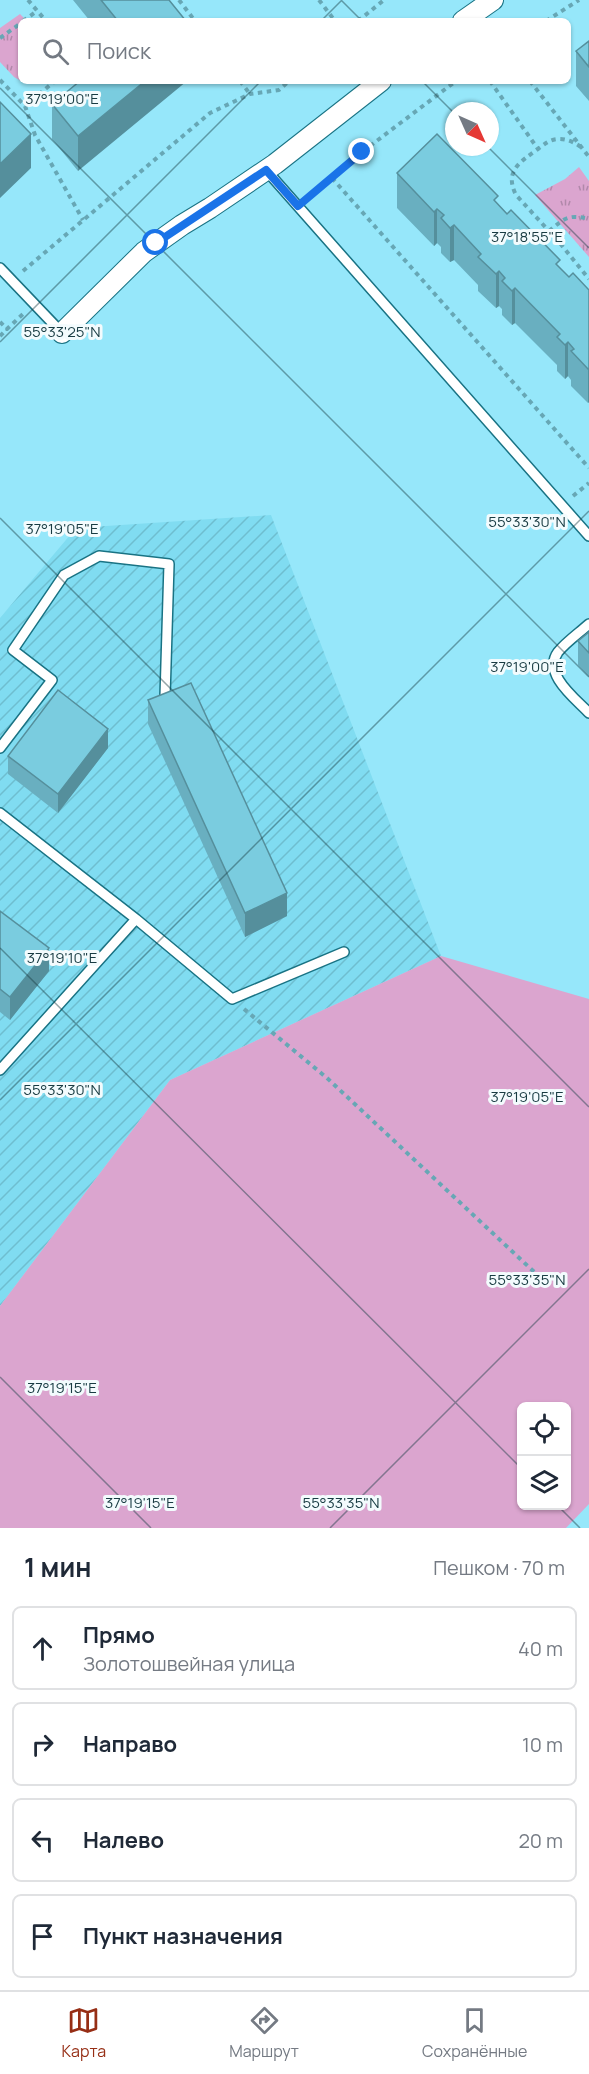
<!DOCTYPE html>
<html lang="ru">
<head>
<meta charset="utf-8">
<style>
  body { margin:0; font-family:Manrope,sans-serif; background:#f2f2f3; color:#1f2937 }
  .controls { position:absolute; right:18px; bottom:18px; display:grid; overflow:hidden; border-radius:9px; box-shadow:0 2px 4px #0004 }
  .controls button { width:54px; height:54px; display:grid; place-items:center; padding:0; border:0; border-bottom:2px solid #e0e1e3; background:#fff; color:#1f2937; font:30px sans-serif }
  .compass { position:absolute; left:445px; top:102px; width:54px; height:54px; border-radius:50%; background:#fff; box-shadow:0 2px 4px #0004; rotate:135deg }
  .stop { position:absolute; width:18px; height:18px; margin:-14px; border:4px solid #1a73e8; border-radius:50%; background:#fff }
  .stop.end { background:#1a73e8; border-color:#fff; box-shadow:0 2px 6px #0008 }
  .list { margin:0; padding:0; list-style:none }
  h2 { display:flex; justify-content:space-between; align-items:center; height:78px; margin:0; padding:0 24px; font-size:26px }
  h2 small { font-size:20px; font-weight:400; color:#747a83 }
  .list li { display:grid; grid-template-columns:39px 1fr auto; gap:18px; align-items:center; box-sizing:border-box; height:84px; margin:0 12px 12px; padding:0 12px; border:2px solid #e0e1e3; border-radius:9px }
  .list b { display:block; font-size:22px; white-space:nowrap }
  .list p { margin:0; font-size:20px; white-space:nowrap; color:#747a83 }
  .list em { font-size:20px; font-style:normal; color:#747a83 }
  .icon { flex:none; width:33px; height:33px; fill:none; stroke:currentColor; stroke-width:2; stroke-linecap:round; stroke-linejoin:round }
  .map { position:relative; flex:none; width:589px; height:1528px; overflow:hidden }
  .search { position:absolute; background:#fff; box-shadow:0 2px 4px #0004; left:18px; right:18px; top:18px; height:66px; display:flex; align-items:center; gap:15px; box-sizing:border-box; padding:0 21px; border-radius:9px; color:#747a83; font-size:22px }
  .sheet { height:462px; background:#fff }
  nav { display:flex; justify-content:space-around; align-items:center; box-sizing:border-box; height:84px; border-top:2px solid #e0e1e3; background:#fff; font-size:16px; color:#747a83 }
  nav a { display:grid; justify-items:center; gap:3px }
  nav .on { color:#962e15 }
  .map>svg:first-child { display:block }
</style>
</head>
<body>
<div class="map">
<svg width="589" height="1528" viewBox="0 0 589 1528">
  <defs>
    <pattern id="industrial-furrows" width="10" height="10" patternUnits="userSpaceOnUse" patternTransform="scale(1.5)"><rect width="10" height="10" fill="#80dcf1"/><path d="M-1 1l2-2M0 10L10 0M9 11l2-2" fill="none" stroke="#6ebed0"/></pattern>
    <pattern id="park-tufts" width="24" height="20" patternUnits="userSpaceOnUse" patternTransform="scale(1.5)"><rect width="24" height="20" fill="#dba5cf"/><path d="M3 7l-1-3M5 7V3M7 7l1-3M15 17l-1-3M17 17v-4M19 17l1-3" fill="none" stroke="#b188aa"/></pattern>
  </defs>
  <rect width="100%" height="100%" fill="#96e7fa"/>
  <path fill="url(#industrial-furrows)" d="M271,515L441,956L170,1080L0,1306V618L76,528Z"/>
  <path fill="#dba5cf" fill-rule="evenodd" d="M441,956L589,999V1504L566,1528H0V1306L170,1080ZM522,1406H566V1506H522Z"/>
  <path fill="url(#park-tufts)" d="M20,14L27,21H21V81L14,77L0,62V28Z
    M579,167L589,181V257L535,195L565,179Z"/>
  <g fill="none" stroke-linecap="round" stroke-linejoin="round">
    <g stroke="#197384" stroke-width="12">
      <path id="service" d="M266,170L589,536
        M0,268L62,333
        M589,624C579,633 566,642 558,652C542,674 576,699 589,713
        M0,748L52,680L13,650L64,575L99,556L169,564L165,697
        M0,813L136,919L232,999L344,952
        M0,1070L136,919"/>
    </g>
    <g stroke="#197384" stroke-width="22">
      <path id="minor" d="M463,21L493,0
        M62,333L144,252L182,225L210,208L275,164L381,81"/>
    </g>
    <path stroke="#67a7b5" stroke-width="4" stroke-dasharray="4.5 4.5" stroke-linecap="butt" d="M28,0L46,21
      M179,0L195,21
      M319,0L335,21
      M23,21L37,11
      M358,21L384,0
      M546,21L579,0
      M0,38L21,23
      M0,80L25,106L35,135L83,220
      M240,81L250,94
      M490,81L538,149
      M530,81L589,157
      M25,106L55,81
      M581,147C574,142 567,139 559,139C550,139 545,144 538,149C520,162 504,171 516,195L559,242L589,279
      M332,178L589,468
      M308,198L362,152L456,81
      M549,231C565,218 568,214 589,219
      M23,271L210,113L250,94L279,90L289,81
      M0,322L7,329L23,314
      M0,336L7,329
      M573,496L589,483
      M244,1009L327,1078L547,1284"/>
    <use href="#service" stroke="#fff" stroke-width="9"/>
    <use href="#minor" stroke="#fff" stroke-width="20"/>
  </g>
  <path fill="#69afc0" d="M73,0H169L186,21H90Z
    M589,41V101L576,86V51Z
    M80,81L78,171L52,139V104Z
    M397,173L498,204L569,277L589,290V402L588,403L571,386V380L568,376L565,379L557,371V365L515,323L512,325L502,315V309L499,306L496,308L478,291V285L454,260L450,262L441,253V247L437,243L434,246L397,208Z
    M589,632V677L578,665V641Z
    M148,700L287,916L245,937L148,724Z
    M108,748L58,813L8,774V756Z
    M0,911L49,971L10,1020L0,1012Z"/>
  <path fill="#558f9c" d="M145,81H187L78,171V136Z
    M31,134V168L0,198V164Z
    M437,209V243L434,246V212Z
    M454,225V260L450,262V228Z
    M499,271V306L496,308V274Z
    M515,288V323L512,325V291Z
    M568,342V376L565,379V345Z
    M589,368V402L588,403V369Z
    M108,729V748L58,813V794Z
    M287,893V916L245,937V913Z
    M49,948V971L10,1020V997Z"/>
  <path fill="#7accdf" stroke="#558f9c" stroke-width="1.5" d="M101,0H169L186,21H118Z
    M589,41V67L576,51Z
    M80,81H145L78,136L52,104Z
    M0,102L31,134L0,164Z
    M437,134L498,196L494,200L507,214L511,210L560,260L556,264L569,277L573,273L589,290V368L588,369L571,351L574,349L568,342L565,345L557,337L560,334L515,288L512,291L502,281L505,278L499,271L496,274L478,257L481,254L454,225L450,228L441,218L444,215L437,209L434,212L397,173Z
    M589,632V653L578,641Z
    M191,683L287,893L245,913L148,700Z
    M58,690L108,729L58,794L8,756Z
    M0,911L49,948L10,997L0,989Z"/>
  <g fill="none" stroke-linecap="round" stroke-linejoin="round">
    <path stroke="#1a73e8" stroke-width="8" d="M156,243L266,170L298,206L362,152"/>
  </g>
  <path fill="none" stroke="#183b42" stroke-width="1.5" stroke-opacity="0.45" d="M341,0L362,21M321,21L342,0M422,81L454,113M0,88L589,677M488,147L589,248M0,342L261,81M0,518L589,1107M0,948L522,1469M0,1100L589,511M0,1377L151,1528M558,1506L580,1528M330,1528L589,1269"/>
  <g font-size="15" text-anchor="middle" fill="#183b42" stroke="#f3fbfd" stroke-width="6" stroke-linejoin="round" paint-order="stroke">
    <text x="62" y="104">37°19'00"E</text>
    <text x="527" y="242">37°18'55"E</text>
    <text x="62" y="337">55°33'25"N</text>
    <text x="527" y="527">55°33'30"N</text>
    <text x="62" y="534">37°19'05"E</text>
    <text x="527" y="672">37°19'00"E</text>
    <text x="62" y="963">37°19'10"E</text>
    <text x="62" y="1095">55°33'30"N</text>
    <text x="527" y="1102">37°19'05"E</text>
    <text x="527" y="1285">55°33'35"N</text>
    <text x="62" y="1393">37°19'15"E</text>
    <text x="140" y="1508">37°19'15"E</text>
    <text x="341" y="1508">55°33'35"N</text>
  </g>
</svg>
<div class="controls">
<button><svg class="icon" aria-label="locate" viewBox="0 0 24 24"><circle cx="12" cy="12" r="6"/><path d="M12 2v4M12 18v4M2 12h4M18 12h4"/></svg></button>
<button><svg class="icon" aria-label="layers" viewBox="0 0 24 24"><path d="M12 4l9 5-9 5-9-5zM3 14l9 5 9-5"/></svg></button>
</div>
<svg class="compass" viewBox="-18 -18 36 36"><path d="M0-13l5 13h-10z" fill="#e53935"/><path d="M0 13l5-13h-10z" fill="#747a83"/></svg>
<div class="stop" style="left:156px;top:243px"></div>
<div class="stop end" style="left:362px;top:152px"></div>
<div class="search"><svg class="icon" aria-label="search" viewBox="0 0 24 24"><circle cx="10" cy="10" r="6"/><path d="M15 15l6 6"/></svg>Поиск</div>
</div>
<section class="sheet">
<h2>1 мин<small>Пешком · 70 m</small></h2>
<ul class="list">
<li><svg class="icon" aria-label="ahead" viewBox="0 0 24 24"><path d="M12 20V5M6 11l6-6 6 6"/></svg><div><b>Прямо</b><p>Золотошвейная улица</p></div><em>40 m</em></li>
<li><svg class="icon" aria-label="right" viewBox="0 0 24 24"><path d="M7 20v-9h11M14 6l5 5-5 5"/></svg><div><b>Направо</b></div><em>10 m</em></li>
<li><svg class="icon" aria-label="left" viewBox="0 0 24 24"><path d="M17 20v-9H6M10 6l-5 5 5 5"/></svg><div><b>Налево</b></div><em>20 m</em></li>
<li><svg class="icon" aria-label="arrive" viewBox="0 0 24 24"><path d="M6 21V4h12l-3 4 3 4H6"/></svg><div><b>Пункт назначения</b></div></li>
</ul>
</section>
<nav>
<a class="on"><svg class="icon" aria-label="map" viewBox="0 0 24 24"><path d="M3 6l6-2 6 2 6-2v14l-6 2-6-2-6 2zM9 4v14M15 6v14"/></svg>Карта</a>
<a><svg class="icon" aria-label="directions" viewBox="0 0 24 24"><path d="M12 3l9 9-9 9-9-9zM9 14v-3h6M13 9l2 2-2 2"/></svg>Маршрут</a>
<a><svg class="icon" aria-label="saved" viewBox="0 0 24 24"><path d="M7 4h10v16l-5-4-5 4z"/></svg>Сохранённые</a>
</nav>
</body>
</html>
